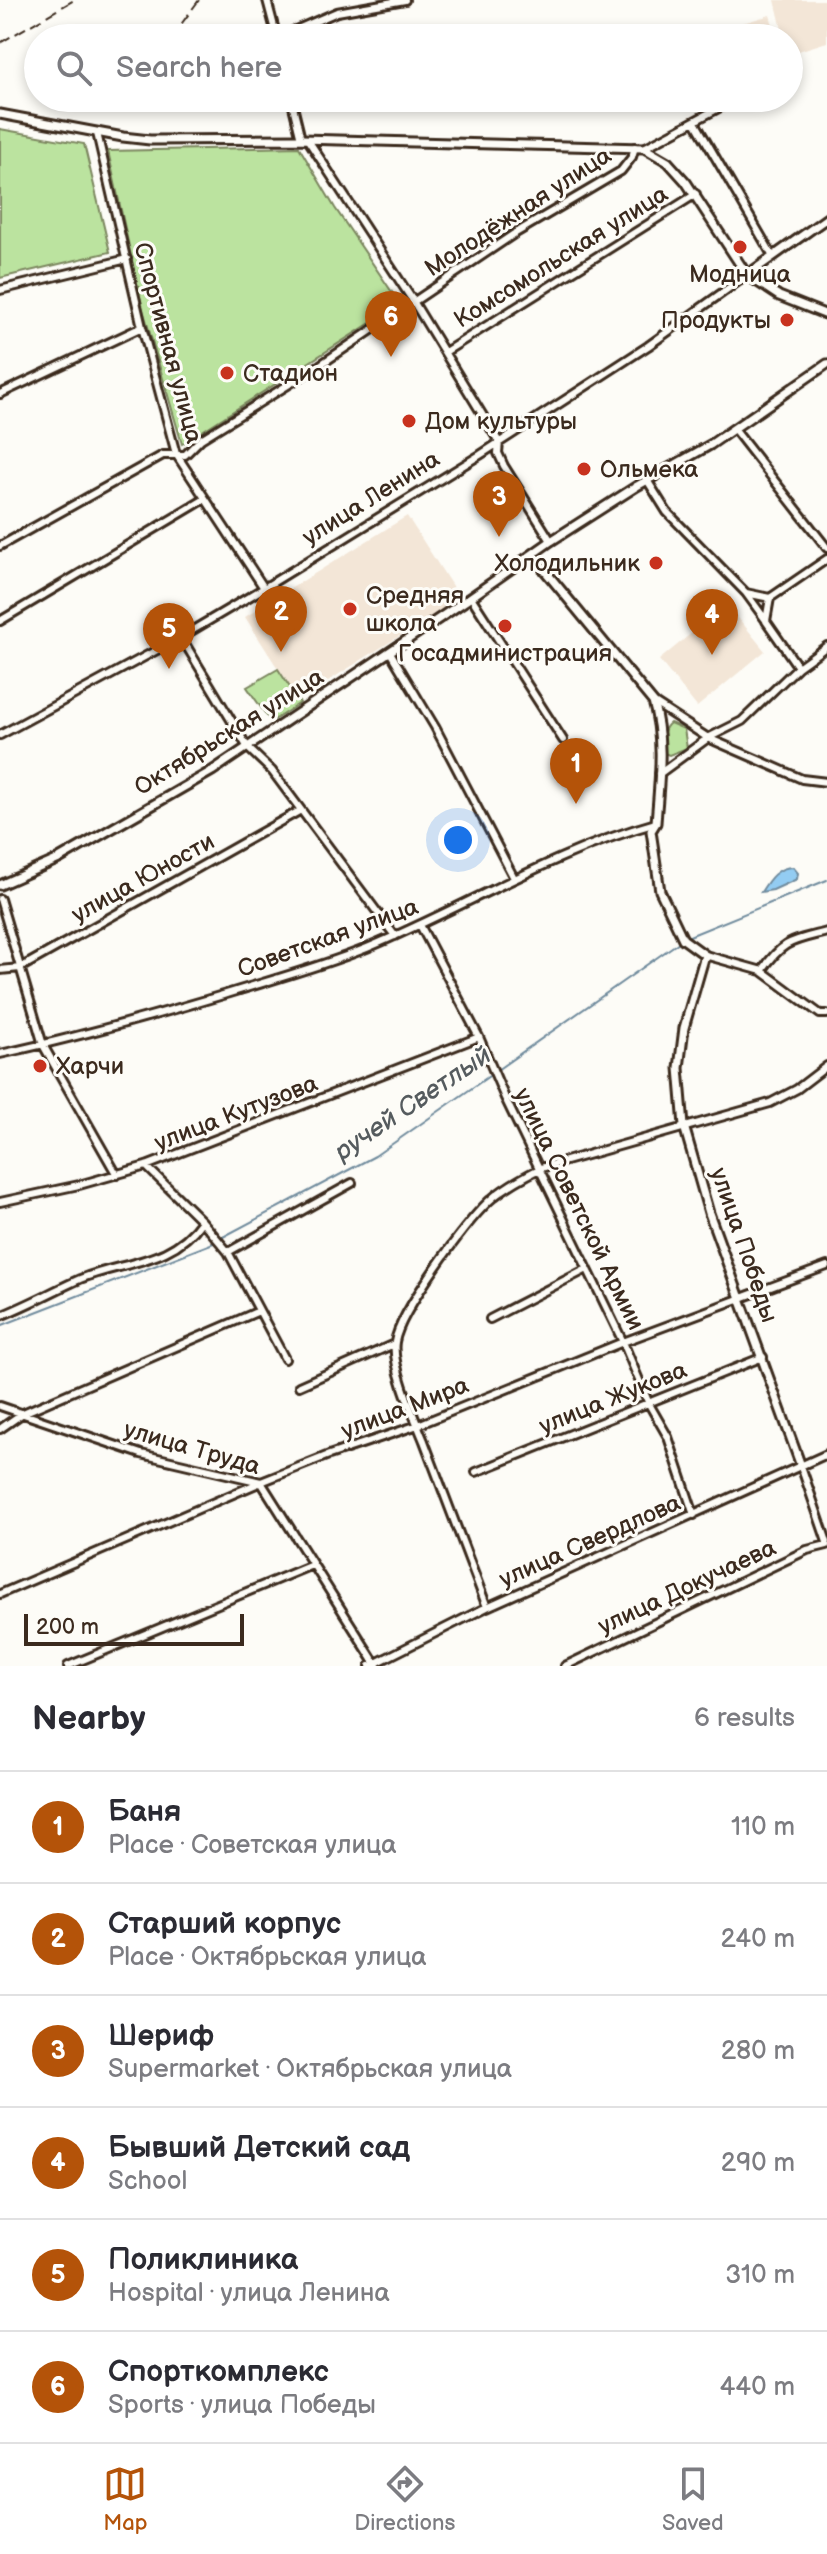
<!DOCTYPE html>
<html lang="en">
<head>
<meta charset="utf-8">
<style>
  body { margin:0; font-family:"Balsamiq Sans",sans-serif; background:#f2f2f3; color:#2b2b33 }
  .scale { position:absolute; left:24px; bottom:20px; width:220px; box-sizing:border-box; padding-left:8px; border:4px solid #3b2a1e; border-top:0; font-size:22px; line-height:28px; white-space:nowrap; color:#3b2a1e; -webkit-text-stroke:6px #fdfcf7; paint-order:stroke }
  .you { position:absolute; left:458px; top:840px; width:28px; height:28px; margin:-20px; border:6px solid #fff; border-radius:50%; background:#1a73e8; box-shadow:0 0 0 12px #1a73e833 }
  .badge { display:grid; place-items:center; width:52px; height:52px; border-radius:50%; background:#b45309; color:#fff; font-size:26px; font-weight:700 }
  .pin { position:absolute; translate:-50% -66px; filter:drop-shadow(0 2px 4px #0008) }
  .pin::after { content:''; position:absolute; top:42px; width:28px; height:24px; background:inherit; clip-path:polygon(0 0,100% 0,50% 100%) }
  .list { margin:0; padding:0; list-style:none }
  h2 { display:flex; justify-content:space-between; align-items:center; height:104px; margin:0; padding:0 32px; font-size:34px }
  h2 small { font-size:26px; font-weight:400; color:#7c7c81 }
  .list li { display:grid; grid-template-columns:52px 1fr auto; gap:24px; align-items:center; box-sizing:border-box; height:112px; padding:0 32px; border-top:2px solid #e1e1e2 }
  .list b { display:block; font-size:30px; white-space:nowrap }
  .list p { margin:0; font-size:26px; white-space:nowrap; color:#7c7c81 }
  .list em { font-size:26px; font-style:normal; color:#7c7c81 }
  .icon { flex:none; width:44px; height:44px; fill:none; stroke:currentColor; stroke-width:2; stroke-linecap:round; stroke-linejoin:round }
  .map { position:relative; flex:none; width:827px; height:1666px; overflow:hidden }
  .search { position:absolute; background:#fff; box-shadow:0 4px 12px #0003; left:24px; right:24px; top:24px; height:88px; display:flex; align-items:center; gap:20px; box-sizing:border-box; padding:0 28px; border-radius:44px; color:#7c7c81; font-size:30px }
  .sheet { height:776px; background:#fff }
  nav { display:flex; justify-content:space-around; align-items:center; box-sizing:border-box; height:112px; border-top:2px solid #e1e1e2; background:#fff; font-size:22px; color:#7c7c81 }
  nav a { display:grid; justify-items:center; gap:4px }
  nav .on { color:#b45309 }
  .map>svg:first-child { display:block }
</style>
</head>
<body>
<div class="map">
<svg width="827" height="1666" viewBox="0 0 827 1666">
  <rect width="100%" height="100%" fill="#fdfcf7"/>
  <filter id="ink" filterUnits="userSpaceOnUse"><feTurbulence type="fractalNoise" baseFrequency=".0125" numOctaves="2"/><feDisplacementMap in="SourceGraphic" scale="16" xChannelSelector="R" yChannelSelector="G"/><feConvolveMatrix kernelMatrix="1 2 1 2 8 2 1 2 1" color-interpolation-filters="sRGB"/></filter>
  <g filter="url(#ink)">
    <path fill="#f3e6d7" d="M775,0H827V42L789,54V38H784Z
      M770,15L777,38H703L702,35Z
      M407,516L456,592L455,601L298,700L245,617Z
      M727,604L765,651L697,707L659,660Z"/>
    <path fill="#bbe39f" stroke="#7b865e" stroke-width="2" d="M0,129L84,144L110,252L0,278Z
      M299,147L335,208L400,304L182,444L142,306L108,151Z
      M278,669L300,703L271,722L247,687Z
      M670,723L684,729L687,748L669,755L664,753C661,744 662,729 670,723Z"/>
    <path fill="#93ccf2" stroke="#708b9d" stroke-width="2" d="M793,867L798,873L797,879L773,890L761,892C769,879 777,867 793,867Z"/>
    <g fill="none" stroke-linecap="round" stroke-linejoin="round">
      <path stroke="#708b9d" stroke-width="2" d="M687,937L827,880
        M497,1070L682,940
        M221,1238L375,1156L492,1074
        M0,1326L216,1242"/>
      <g stroke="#3b2a1e" stroke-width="12">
        <path id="minor" d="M267,0L277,38L337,12L405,0
          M291,98L301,139
          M695,122L772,255
          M97,133L142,327L176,454L264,588
          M308,140L413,301L499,442L498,453L504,466L551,541
          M644,148L728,103
          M0,290L127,259
          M445,352L696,194
          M0,394L142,327
          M734,429L827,548
          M647,480L667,512L746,593L770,598L827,559
          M0,546L163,455H185L201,439L320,365L514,234L621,171L632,157L635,147
          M746,593L765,619
          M471,597L563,740
          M770,598L766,621L798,667
          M0,621L205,499
          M181,637L248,748L272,771L395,936
          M390,652L435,727L514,878
          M653,702L708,738L802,779L827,782
          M0,735L181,637L264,588L480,455L648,346L747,275
          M659,774L708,738L742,721L798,667L827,646
          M0,899L43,1045L117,1175
          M420,925L479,1037L505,1098L623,1342L649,1404L668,1437L694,1515
          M705,955L762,971L820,1014H827
          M0,970L20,968L301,810
          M762,971C783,940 792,941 827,932
          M0,1054C75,1038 149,1017 223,995C271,980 320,967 367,948C464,908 555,851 656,823
          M146,1166L202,1221L228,1252L285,1359
          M0,1202L79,1185L146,1166L479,1037
          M228,1252L352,1183
          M0,1316C28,1305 53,1291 80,1279C125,1261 172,1264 202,1221
          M490,1319L587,1269
          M299,1386L394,1344
          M0,1406L141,1454L261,1482L377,1666
          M0,1429L23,1413L259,1311
          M801,1466L827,1542
          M476,1472L763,1357
          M0,1594L261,1482L329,1455L418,1425L623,1342L827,1266
          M487,1607C466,1552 445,1497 424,1441C415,1419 391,1365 395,1342C400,1311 465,1224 489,1201C504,1187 523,1177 541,1168L770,1103L797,1089L827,1066
          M68,1666L312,1565
          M370,1666L487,1607L827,1454
          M565,1666L807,1550L827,1545"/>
      </g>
      <g stroke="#3b2a1e" stroke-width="13">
        <path id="tertiary" d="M0,114L123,137L150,140L301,139L644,148L668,162L686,182L747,275L779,296L827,315
          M747,275L827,218
          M532,555L653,702C665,742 659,781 656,823L651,831L660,891L683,939L705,955L684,1028L679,1068L684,1126L709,1213L801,1466
          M0,885L59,859L212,771L471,597L551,541L637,486L710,445L827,364"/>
      </g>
      <use href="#minor" stroke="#fdfcf7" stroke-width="6"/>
      <use href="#tertiary" stroke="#fdfcf7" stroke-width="7"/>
      <path stroke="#3b2a1e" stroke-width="2" stroke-dasharray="12 6" stroke-linecap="butt" d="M171,38L199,0
        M0,43L74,0"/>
    </g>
  </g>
  <g fill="#c8321e" stroke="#fdfcf7" stroke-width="3">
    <circle cx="740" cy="247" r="8"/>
    <circle cx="787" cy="320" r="8"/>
    <circle cx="227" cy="373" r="8"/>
    <circle cx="409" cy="421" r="8"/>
    <circle cx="584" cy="469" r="8"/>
    <circle cx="656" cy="563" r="8"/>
    <circle cx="350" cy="609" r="8"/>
    <circle cx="505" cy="626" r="8"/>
    <circle cx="40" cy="1066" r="8"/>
  </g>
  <g text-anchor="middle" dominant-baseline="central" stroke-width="6" stroke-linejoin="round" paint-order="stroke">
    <g font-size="24" fill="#3b2a1e" stroke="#fdfcf7">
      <text transform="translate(518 212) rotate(-33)">Молодёжная улица</text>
      <text transform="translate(561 257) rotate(-32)">Комсомольская улица</text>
      <text transform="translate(168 343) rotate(75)">Спортивная улица</text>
      <text transform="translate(371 498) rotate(-32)">улица Ленина</text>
      <text transform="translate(229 732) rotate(-32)">Октябрьская улица</text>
      <text transform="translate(143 878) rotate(-29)">улица Юности</text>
      <text transform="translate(328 938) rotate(-20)">Советская улица</text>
      <text transform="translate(236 1113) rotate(-21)">улица Кутузова</text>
      <text transform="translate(579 1209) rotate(64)">улица Советской Армии</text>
      <text transform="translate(744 1245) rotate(71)">улица Победы</text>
      <text transform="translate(613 1398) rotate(-22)">улица Жукова</text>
      <text transform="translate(405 1408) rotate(-21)">улица Мира</text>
      <text transform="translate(192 1448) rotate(16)">улица Труда</text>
      <text transform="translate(590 1541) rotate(-24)">улица Свердлова</text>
      <text transform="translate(687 1587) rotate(-25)">улица Докучаева</text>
    </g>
    <g font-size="24" fill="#3b2a1e" stroke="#fdfcf7" text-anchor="start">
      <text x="740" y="274" text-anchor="middle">Модница</text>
      <text x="771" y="320" text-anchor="end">Продукты</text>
      <text x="243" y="373">Стадион</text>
      <text x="425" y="421">Дом культуры</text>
      <text x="600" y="469">Ольмека</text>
      <text x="640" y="563" text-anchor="end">Холодильник</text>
      <text x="366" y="595">Средняя<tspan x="366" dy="28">школа</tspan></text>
      <text x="505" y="653" text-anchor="middle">Госадминистрация</text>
      <text x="56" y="1066">Харчи</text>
    </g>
    <g font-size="26" font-style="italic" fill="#555b5e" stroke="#fdfcf7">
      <text transform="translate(413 1104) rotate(-34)">ручей Светлый</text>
    </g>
  </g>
</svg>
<div class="scale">200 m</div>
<div class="you"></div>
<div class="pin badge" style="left:576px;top:804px">1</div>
<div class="pin badge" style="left:281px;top:652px">2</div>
<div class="pin badge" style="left:499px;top:537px">3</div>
<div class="pin badge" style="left:712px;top:655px">4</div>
<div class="pin badge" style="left:169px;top:669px">5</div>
<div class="pin badge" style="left:391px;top:357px">6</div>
<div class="search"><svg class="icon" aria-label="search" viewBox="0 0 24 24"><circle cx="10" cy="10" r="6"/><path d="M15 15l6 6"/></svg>Search here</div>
</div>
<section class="sheet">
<h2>Nearby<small>6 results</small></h2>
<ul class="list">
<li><span class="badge">1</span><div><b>Баня</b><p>Place · Советская улица</p></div><em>110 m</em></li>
<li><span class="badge">2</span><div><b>Старший корпус</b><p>Place · Октябрьская улица</p></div><em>240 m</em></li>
<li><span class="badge">3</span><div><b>Шериф</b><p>Supermarket · Октябрьская улица</p></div><em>280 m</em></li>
<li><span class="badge">4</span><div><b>Бывший Детский сад</b><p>School</p></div><em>290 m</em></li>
<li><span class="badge">5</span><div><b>Поликлиника</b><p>Hospital · улица Ленина</p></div><em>310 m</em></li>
<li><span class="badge">6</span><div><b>Спорткомплекс</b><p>Sports · улица Победы</p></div><em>440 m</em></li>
</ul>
</section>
<nav>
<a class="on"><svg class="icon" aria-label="map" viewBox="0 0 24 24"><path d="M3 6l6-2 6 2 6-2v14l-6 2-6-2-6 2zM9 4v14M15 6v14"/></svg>Map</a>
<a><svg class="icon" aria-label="directions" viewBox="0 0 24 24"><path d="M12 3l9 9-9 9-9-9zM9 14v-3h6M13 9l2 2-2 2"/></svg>Directions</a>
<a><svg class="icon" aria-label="saved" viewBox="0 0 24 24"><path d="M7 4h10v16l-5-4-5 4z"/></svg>Saved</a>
</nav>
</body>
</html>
